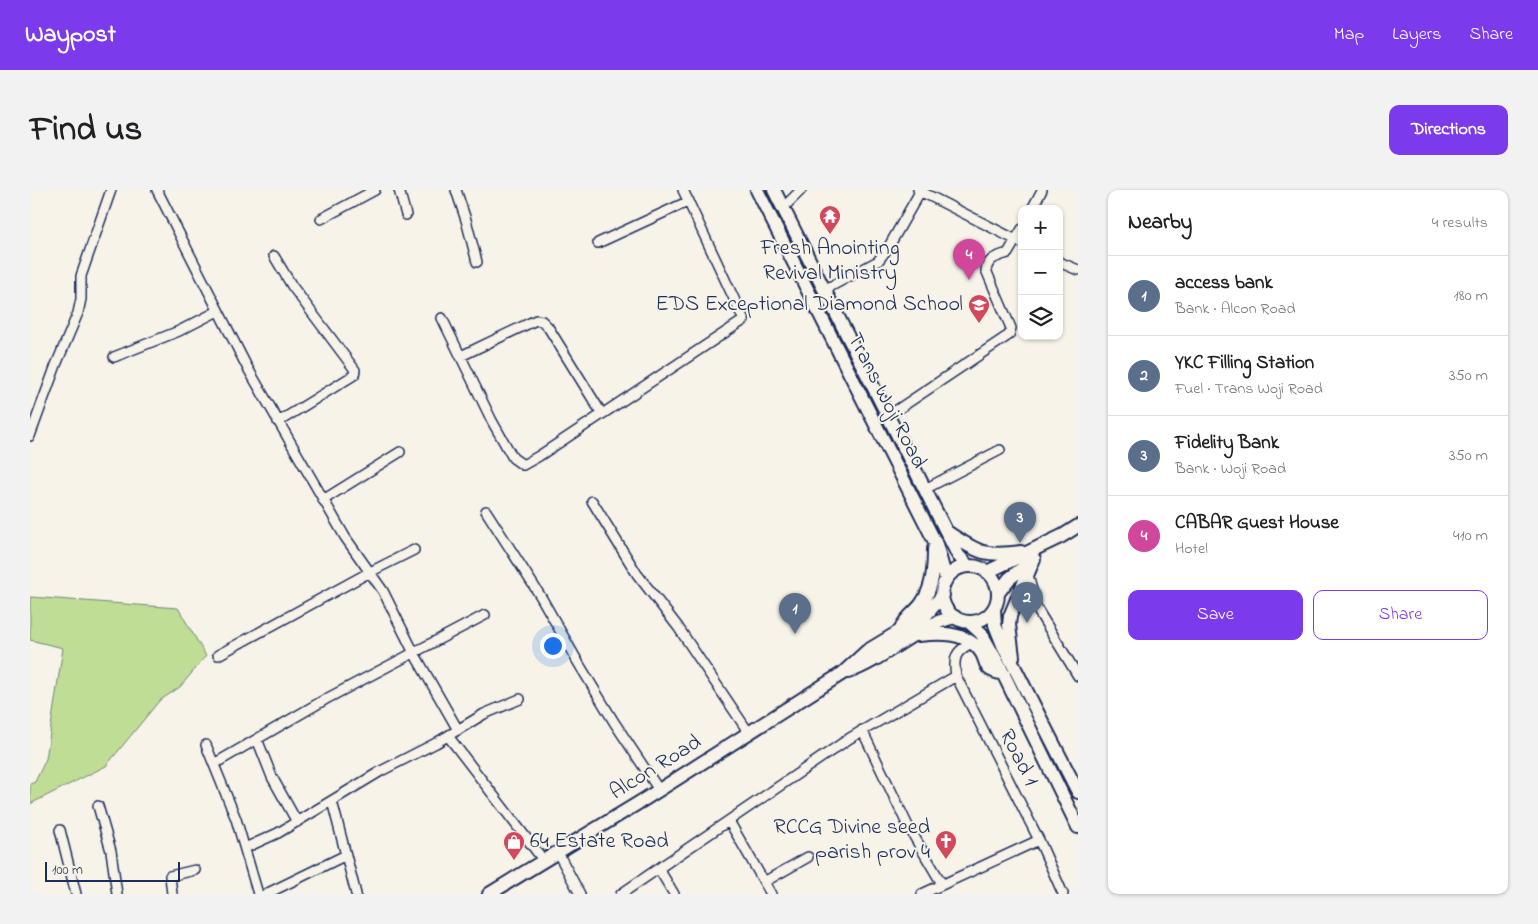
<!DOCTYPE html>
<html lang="en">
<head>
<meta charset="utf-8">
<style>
  body { margin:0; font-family:"Indie Flower",sans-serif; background:#f2f2f2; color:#202124 }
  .controls { position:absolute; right:15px; top:15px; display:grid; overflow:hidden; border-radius:10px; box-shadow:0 1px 4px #0004 }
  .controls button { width:45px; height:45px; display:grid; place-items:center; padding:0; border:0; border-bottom:1px solid #e0e0e0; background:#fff; color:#202124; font:25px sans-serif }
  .scale { position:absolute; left:15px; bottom:12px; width:135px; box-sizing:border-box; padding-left:5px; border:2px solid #1b2f5e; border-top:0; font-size:14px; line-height:18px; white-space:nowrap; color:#1b2f5e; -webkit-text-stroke:4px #f7f3e8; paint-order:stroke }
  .you { position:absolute; left:522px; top:455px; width:18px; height:18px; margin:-12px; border:4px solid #fff; border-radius:50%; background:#1a73e8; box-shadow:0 0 0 8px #1a73e833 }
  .badge { display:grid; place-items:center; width:32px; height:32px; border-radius:50%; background:#7c3aed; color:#fff; font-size:16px; font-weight:700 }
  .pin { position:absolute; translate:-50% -41px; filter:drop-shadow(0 1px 2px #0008) }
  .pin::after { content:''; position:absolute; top:26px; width:18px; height:15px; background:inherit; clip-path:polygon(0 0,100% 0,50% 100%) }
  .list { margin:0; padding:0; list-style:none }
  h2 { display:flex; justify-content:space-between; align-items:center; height:65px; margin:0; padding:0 20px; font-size:21px }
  h2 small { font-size:16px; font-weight:400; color:#757577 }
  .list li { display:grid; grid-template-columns:32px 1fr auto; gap:15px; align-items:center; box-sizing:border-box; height:80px; padding:0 20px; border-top:1px solid #e0e0e0 }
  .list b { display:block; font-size:19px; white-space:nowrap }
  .list p { margin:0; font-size:16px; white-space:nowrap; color:#757577 }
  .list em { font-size:16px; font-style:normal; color:#757577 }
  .actions { display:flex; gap:10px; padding:15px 20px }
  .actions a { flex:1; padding:11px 0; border:1px solid #7c3aed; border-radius:10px; text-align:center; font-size:18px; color:#7c3aed }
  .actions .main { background:#7c3aed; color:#fff }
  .icon { flex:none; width:28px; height:28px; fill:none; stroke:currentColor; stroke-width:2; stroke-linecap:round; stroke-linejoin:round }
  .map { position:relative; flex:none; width:1048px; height:704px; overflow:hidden; border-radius:10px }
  header { display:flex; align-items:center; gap:30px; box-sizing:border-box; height:70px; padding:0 25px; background:#7c3aed; color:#fff }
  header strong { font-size:24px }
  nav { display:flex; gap:28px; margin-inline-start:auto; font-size:18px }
  .intro { display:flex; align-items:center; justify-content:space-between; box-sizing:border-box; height:120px; padding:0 30px }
  h1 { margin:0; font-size:35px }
  .button { padding:12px 22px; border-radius:10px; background:#7c3aed; color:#fff; font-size:18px; font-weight:700 }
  main { display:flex; gap:30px; padding:0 30px }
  aside { flex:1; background:#fff; border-radius:10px; box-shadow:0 1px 4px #0004 }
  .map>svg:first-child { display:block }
</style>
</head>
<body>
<header>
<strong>Waypost</strong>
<nav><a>Map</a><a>Layers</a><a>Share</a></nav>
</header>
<div class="intro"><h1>Find us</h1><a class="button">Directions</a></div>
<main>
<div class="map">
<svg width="1048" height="704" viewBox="0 0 1048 704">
  <rect width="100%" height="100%" fill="#f7f3e8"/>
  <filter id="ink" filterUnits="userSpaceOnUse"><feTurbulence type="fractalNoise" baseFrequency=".02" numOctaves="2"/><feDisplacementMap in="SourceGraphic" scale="10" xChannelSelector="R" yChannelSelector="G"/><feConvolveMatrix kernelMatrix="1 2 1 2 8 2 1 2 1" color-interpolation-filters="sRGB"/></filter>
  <g filter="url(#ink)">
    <path fill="#bfdd95" stroke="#6d867a" d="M0,407L148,418L176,466L150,497L129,511L76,576L0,614V594L5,592L16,569L33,458L0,450Z"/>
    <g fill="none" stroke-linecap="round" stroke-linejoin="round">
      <g stroke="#1b2f5e" stroke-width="12">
        <path id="street" d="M127,0L216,175L315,347L353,401L384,463L428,540
          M369,0L376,25
          M426,0L436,30L447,72
          M888,0L992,53
          M753,18L771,0
          M1002,19L1012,0
          M291,29L345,0
          M568,53L659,11
          M244,66L262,96L325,180L324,185L248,232
          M1029,72L1048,80
          M794,100L848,71L858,58L891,0
          M412,128L462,231L483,268L493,275L509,266L714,130L653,0
          M431,166L506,130L512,131L518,137L572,224
          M84,167L149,141L188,121
          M858,226L979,145L981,138L956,80C959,68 966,67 978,63L992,39
          M0,246L26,175L48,123L51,109V86L81,0
          M895,299L970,260
          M293,310L370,262
          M562,311L607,384L648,437L719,543
          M456,321L511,407L549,474L584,532L629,600
          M998,385L1007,419L1048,486
          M942,453C925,461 923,468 926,486L1009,650L1033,704
          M188,465L340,382L384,360
          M832,540L878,636L912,694
          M418,546L514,671
          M227,549L242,587L267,632
          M176,555L206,629L228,704
          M184,574L296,509L455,425
          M302,611L326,704
          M68,616L81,661L87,704
          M699,631L741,704
          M30,640L46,704
          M215,658L248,643L351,581L406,553L454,524L490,509
          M528,663L550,704
          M629,679L644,704
          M734,692L778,667
          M142,704L140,686L165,680
          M236,704L316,665
          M591,704L820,548L926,486
          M892,704L1009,650"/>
      </g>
      <g stroke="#1b2f5e" stroke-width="16">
        <path id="secondary" d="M727,0L906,354L916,389
          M744,0L928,365L938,376
          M917,342C948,362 953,367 991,362
          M912 404a28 28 0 1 1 56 0a28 28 0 1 1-56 0Z
          M957,382L1032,346L1048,336
          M968,403L979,389L1001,371
          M964,419L965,435L973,455L1048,602
          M939,432L951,443L970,477L1048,637
          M872,437C877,426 886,422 892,413C903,397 904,378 904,359
          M888,445C909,443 932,441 948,458C961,472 948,479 974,484
          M983,467L979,435L980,426L1004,369
          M818,482C856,469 886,435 925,427
          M459,704L615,609L813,483L837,461L895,426L913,405"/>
      </g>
      <use href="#street" stroke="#f7f3e8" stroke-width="9"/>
      <use href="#secondary" stroke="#f7f3e8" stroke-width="12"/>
    </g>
  </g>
  <defs>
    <g id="temple-pin" transform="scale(1.125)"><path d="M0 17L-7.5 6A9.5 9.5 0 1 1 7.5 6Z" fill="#d1495b" stroke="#f7f3e8"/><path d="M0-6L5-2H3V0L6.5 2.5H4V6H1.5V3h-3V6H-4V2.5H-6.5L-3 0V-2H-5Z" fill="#fff"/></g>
    <g id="school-pin" transform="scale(1.125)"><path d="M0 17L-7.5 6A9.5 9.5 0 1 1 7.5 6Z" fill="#d1495b" stroke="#f7f3e8"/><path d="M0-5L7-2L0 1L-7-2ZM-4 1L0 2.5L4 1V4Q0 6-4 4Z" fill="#fff"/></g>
    <g id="church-pin" transform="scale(1.125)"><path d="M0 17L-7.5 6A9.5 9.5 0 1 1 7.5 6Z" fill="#d1495b" stroke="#f7f3e8"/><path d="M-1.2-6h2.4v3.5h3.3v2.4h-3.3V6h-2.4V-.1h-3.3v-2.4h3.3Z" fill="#fff"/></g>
    <g id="shop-pin" transform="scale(1.125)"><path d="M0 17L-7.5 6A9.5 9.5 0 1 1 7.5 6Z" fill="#d1495b" stroke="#f7f3e8"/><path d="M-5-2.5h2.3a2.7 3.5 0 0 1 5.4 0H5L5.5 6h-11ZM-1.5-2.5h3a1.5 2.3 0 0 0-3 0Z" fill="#fff"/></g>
  </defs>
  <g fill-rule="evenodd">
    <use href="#temple-pin" x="800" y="26"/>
    <use href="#school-pin" x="949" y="115"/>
    <use href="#church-pin" x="916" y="651"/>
    <use href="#shop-pin" x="484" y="652"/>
  </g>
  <g text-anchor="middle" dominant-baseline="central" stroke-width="4" stroke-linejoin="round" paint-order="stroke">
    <g font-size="22" fill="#1b2f5e" stroke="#f7f3e8" text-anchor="end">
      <text x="800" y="59" text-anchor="middle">Fresh Anointing<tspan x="800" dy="25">Revival Ministry</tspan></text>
      <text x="933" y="115">EDS Exceptional Diamond School</text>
      <text x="900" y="638">RCCG Divine seed<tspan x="900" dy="25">parish prov 4</tspan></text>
      <text x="500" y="652" text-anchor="start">64 Estate Road</text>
    </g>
    <g font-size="22" fill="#1b2f5e" stroke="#f7f3e8">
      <text transform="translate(856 211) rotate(63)">Trans Woji Road</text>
      <text transform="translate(988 568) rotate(63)">Road 1</text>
      <text transform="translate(626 578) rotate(-32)">Alcon Road</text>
    </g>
  </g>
</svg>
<div class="controls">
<button>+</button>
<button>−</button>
<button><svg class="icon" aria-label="layers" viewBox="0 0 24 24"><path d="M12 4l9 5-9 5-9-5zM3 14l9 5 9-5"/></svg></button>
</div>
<div class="scale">100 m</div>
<div class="you"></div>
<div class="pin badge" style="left:765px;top:444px;background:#5c6f8a">1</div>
<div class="pin badge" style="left:997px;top:433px;background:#5c6f8a">2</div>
<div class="pin badge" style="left:990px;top:353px;background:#5c6f8a">3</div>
<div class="pin badge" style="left:939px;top:90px;background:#d1479c">4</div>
</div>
<aside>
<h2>Nearby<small>4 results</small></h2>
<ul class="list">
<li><span class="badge" style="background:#5c6f8a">1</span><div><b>access bank</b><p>Bank · Alcon Road</p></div><em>180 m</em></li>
<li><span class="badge" style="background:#5c6f8a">2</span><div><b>YKC Filling Station</b><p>Fuel · Trans Woji Road</p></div><em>350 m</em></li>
<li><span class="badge" style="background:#5c6f8a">3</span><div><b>Fidelity Bank</b><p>Bank · Woji Road</p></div><em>350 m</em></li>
<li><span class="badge" style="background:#d1479c">4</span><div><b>CABAR Guest House</b><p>Hotel</p></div><em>410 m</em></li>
</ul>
<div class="actions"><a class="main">Save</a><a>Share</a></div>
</aside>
</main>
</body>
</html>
